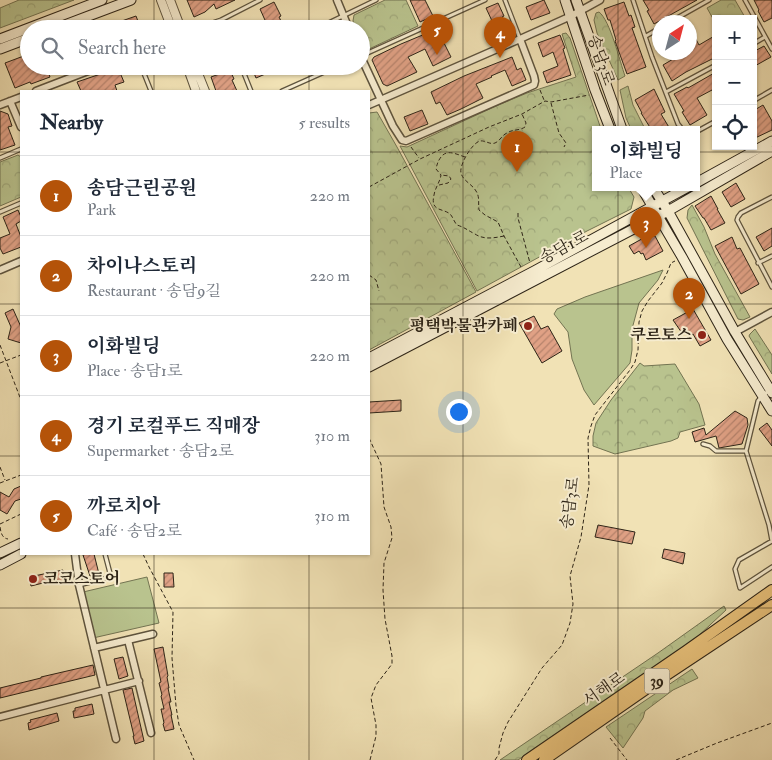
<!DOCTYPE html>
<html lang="en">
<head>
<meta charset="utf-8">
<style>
  body { margin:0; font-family:"IM FELL Double Pica","Noto Serif KR",serif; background:#f2f2f3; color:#1f2937 }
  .controls { position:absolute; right:15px; top:15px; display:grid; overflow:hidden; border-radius:0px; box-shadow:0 1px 4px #0004 }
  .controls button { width:45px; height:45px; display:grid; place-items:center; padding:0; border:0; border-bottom:1px solid #e0e1e3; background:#fff; color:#1f2937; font:25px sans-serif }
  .compass { position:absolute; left:652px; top:15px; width:45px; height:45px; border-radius:50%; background:#fff; box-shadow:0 1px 4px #0004; rotate:36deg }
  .you { position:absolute; left:458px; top:411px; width:18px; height:18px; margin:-12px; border:4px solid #fff; border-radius:50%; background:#1a73e8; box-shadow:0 0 0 8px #1a73e833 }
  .badge { display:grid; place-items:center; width:32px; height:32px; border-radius:50%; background:#b45309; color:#fff; font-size:16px; font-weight:700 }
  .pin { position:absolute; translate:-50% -41px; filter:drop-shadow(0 1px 2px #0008) }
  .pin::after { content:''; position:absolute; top:26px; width:18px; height:15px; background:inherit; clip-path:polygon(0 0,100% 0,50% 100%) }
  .popup { position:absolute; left:592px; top:126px; width:108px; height:65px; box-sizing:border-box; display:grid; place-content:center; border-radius:0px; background:#fff; filter:drop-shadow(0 1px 4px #0005); font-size:16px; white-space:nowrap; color:#747a83 }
  .popup b { font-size:19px; color:#1f2937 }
  .popup::after { content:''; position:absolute; left:50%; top:100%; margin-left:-10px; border:10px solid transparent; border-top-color:#fff }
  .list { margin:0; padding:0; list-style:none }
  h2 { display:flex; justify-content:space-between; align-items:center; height:65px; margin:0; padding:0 20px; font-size:21px }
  h2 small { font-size:16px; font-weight:400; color:#747a83 }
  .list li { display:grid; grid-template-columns:32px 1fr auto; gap:15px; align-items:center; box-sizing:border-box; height:80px; padding:0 20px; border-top:1px solid #e0e1e3 }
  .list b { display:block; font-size:19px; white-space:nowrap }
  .list p { margin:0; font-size:16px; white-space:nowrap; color:#747a83 }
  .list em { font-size:16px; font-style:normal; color:#747a83 }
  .icon { flex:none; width:28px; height:28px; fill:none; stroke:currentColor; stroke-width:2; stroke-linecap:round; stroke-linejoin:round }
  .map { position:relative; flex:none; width:772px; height:760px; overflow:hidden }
  .search { position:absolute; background:#fff; box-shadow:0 1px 4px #0004; left:20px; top:20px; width:350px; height:55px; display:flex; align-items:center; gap:12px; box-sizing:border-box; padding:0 18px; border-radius:28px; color:#747a83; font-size:19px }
  .panel { position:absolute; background:#fff; box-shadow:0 1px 4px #0004; left:20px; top:90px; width:350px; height:465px; border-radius:0px }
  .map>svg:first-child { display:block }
</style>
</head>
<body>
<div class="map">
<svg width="772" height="760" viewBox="0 0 772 760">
  <defs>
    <pattern id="forest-crowns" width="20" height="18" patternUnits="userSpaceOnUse" patternTransform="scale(1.25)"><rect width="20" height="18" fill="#b9c38e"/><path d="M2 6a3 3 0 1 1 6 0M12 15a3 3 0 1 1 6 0" fill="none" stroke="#9fa77a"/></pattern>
    <pattern id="building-hatch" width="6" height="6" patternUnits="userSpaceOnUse" patternTransform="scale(1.25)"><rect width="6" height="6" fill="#e0a185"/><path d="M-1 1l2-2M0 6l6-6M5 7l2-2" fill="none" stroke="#b6836c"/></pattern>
  </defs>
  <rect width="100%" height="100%" fill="#f1e2b5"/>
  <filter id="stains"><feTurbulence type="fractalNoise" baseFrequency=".004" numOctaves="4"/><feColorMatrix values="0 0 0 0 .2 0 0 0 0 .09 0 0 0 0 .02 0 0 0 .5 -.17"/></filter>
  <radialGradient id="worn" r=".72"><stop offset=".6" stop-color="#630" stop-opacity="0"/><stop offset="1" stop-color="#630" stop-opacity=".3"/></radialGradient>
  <path fill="#b9c38e" stroke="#737452" d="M663,270L658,280L639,303L632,329V350L630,363L594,405L584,390L572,359L568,332L554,314L557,309L585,297Z
    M147,577L159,623L93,638L83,592Z"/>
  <path fill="url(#forest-crowns)" stroke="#737452" d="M19,0H74L0,28V8Z
    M385,0H406L418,26L369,49L362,44L361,29H356L353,21L354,15Z
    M721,0H735L746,19H716V24L707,8Z
    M599,12C610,20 620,62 625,76L618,80L597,33L594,20L596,13Z
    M566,33L570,38L601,129H596V187H628L634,197L631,209L587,231L477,291L400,146L407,147L496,106L527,93L576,77L562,34Z
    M628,86L633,105L645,129H631L626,118L620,90Z
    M377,112L397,147L476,292L369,350V113Z
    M18,155L21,157V197L0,206V162Z
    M692,205L704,227L715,254L750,317L743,320L738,319L687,218L688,210Z
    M755,329L772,355V374L749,336L750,334Z
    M640,363L644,366L675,364L699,404L705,425L680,432L678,438L671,441L615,454L593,446V436L596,423L611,400Z
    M724,606L726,610L695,639L518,760H500L658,653Z
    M692,669L698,678L673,690L645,711L643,718L623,748L606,727Z"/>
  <path fill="url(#building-hatch)" stroke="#2d2417" d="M187,0H235L216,9L214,4L205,12L194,17Z
    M410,0H425L433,16L420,22Z
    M544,0L550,13L531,20L526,7Z
    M643,0H697L654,24L647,11L649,10Z
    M754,0H772V18L764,22L758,11L759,10Z
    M274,2L281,16L279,17L285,29H269L260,9Z
    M624,2L629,16L631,15L635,27L632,28L646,67L627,74L615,41L616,40L610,20H608L604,9Z
    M498,3L504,16L502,17L508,30L506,33L499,36L486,8Z
    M136,16L141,29H99L116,22V23Z
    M690,28L699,45L716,35V57L686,72L672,81L663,65L685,52H690Z
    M437,29L451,57L433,66L425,49L408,57L417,72L387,86L383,84L372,60L374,57L401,44Z
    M560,35L565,48L563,49L571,75L547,83L543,72L558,66L553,52L543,57L538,43Z
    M764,46L771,57L753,67V52Z
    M29,54V66H46L50,77L31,84L30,82L15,88L5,63Z
    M512,57L517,70L521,68L526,80L512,86L505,70L491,76L492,77L476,84L483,98L461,109L447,115L440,102L436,104L431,92L464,76Z
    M251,66H284L256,78Z
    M118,68L124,82L115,85L117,91H81L77,82Z
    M230,70L234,79L232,80L237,91H216L211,77Z
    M716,72V97L712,90L697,98L707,115L690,125L682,112L684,111L674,94L687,87L688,88Z
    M654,89L665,112L661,114L670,129H651L641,113H642L635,100Z
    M763,105L772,121V130L753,139V111Z
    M422,110L428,124L410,131L404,117Z
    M0,111L8,114L12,126L8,127L15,145L0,150Z
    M736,183L745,199L731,207L722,192Z
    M711,196L718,209H717L725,223L711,230L704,218H703L695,206Z
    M18,210L21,217V221L16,224L21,237V247L3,254L0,248V238L10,234L3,217Z
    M772,228V246L764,251L756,237Z
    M649,235L655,236L663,251L646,260L643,253L641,254L639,251L634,254L629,246Z
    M732,237L737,249L740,248L759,284L741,294L715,246Z
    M13,309L21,327V343L8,339L11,327L5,313Z
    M693,309L711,340L700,346L693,334L690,336L687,330L682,333L673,320Z
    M534,316L541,329L548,326L562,351L542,363L519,323Z
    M401,400V411L369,413V402Z
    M735,411L747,418L748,425L742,444L719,448L716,436L695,442L692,432L704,428L706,435Z
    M767,423L772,430V446L759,429Z
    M21,486V499L15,501L7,514L0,510V492L9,497L14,489Z
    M598,525L635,532L632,544L595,537Z
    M664,549L685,553L683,564L662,558Z
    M87,554H94L99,574L90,576L83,555Z
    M63,570L65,581L48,584L47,582L31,586L29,577Z
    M164,573H173L174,587H164Z
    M163,647L168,676L167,677L169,688H168L171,702H169L172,715H171L174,729L165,731L163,724L164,723L161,709H164L161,696L162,695L159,683L161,682L154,649Z
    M123,657L128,676L119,679L114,659Z
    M93,665L95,675L0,698V688L41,678V677Z
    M132,688L144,741L135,744L133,736H134L123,690Z
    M92,704L94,714L74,718L73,711H75V708Z
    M57,713L59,721L29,730L28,723L31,722L30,720Z"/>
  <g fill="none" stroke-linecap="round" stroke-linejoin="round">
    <g stroke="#5e543e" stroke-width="5.5">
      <path id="service" d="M505,0L520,39
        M633,0L652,57L678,124L682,129
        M745,0L772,49
        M221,20L225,29
        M670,22L709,0
        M194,29L221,20L260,0
        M316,29L376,0
        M646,36L660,28
        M753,44L765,37
        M361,56L485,0
        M141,66L151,91
        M241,66L251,91
        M282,91L338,66
        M666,92L716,65
        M753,101L772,90
        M696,132L716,121
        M0,158L21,149
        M772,197L741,213L738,217L737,220L772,287
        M0,212L21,203
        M758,263L772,256
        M770,390L763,395L758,401L746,451L769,525L772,541L739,560L735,569L740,588L772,567
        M703,444L710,446L716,451H746
        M79,585L111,577L105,554"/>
    </g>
    <g stroke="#5e543e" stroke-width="9">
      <path id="minor" d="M337,0L349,29
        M361,57L393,126L402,140L406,141L534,85L535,81L534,76L520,39
        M36,91L101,66
        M10,101L21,127
        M0,105L21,97
        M369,105L520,39L571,16L600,0
        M0,270L21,261
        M735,332L772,312
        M75,554L79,585L116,739
        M128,640L151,733
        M94,648L153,634
        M0,717L139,681"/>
    </g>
    <g stroke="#5e543e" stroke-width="10">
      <path id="tertiary" d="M161,0L172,29
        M170,0L181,29
        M187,66L196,91
        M195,66L205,91"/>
    </g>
    <g stroke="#2d2417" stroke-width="11">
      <path id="secondary" d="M565,0L595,90L610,129
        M576,0L622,129
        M54,29L131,0
        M0,39L102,0
        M0,49L29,38
        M696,183L772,141
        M641,187L682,257L727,339L772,411
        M653,187L668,211L735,332L772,393
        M369,358L534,271L688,187
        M369,367L668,211L772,151
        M0,553L21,543
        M0,565L21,554"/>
    </g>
    <g stroke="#2d2417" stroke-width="12">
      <path id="primary" d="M527,760L686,651L772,590
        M544,760L662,678L772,605"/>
    </g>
    <path stroke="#2d2417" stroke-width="1" stroke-dasharray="4 2.5" stroke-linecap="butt" d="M540,90L544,100
      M551,103L559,133L566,143L564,147
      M411,147L419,158
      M465,157C456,154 447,149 441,157C438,161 437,164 436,169L441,175C440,182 435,188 434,195C430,212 443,208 450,214C453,217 454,222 457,225C466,228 467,230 475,234C484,240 494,238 504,236
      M439,185L448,183L451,179L449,176L441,175
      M369,187L420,159L489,127L522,114L545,101L551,102L589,95
      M518,213V218L530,263
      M521,267L504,236L498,222L485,215L479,210C478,203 480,197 476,191C472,184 463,181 461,173C459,165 472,143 480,141C485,140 490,145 495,143C500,141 502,135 507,133C513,129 519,131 525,127L526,123L522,114
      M369,275L376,280L379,291
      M0,345L21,400
      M0,363L21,355
      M369,438L381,464L384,507L391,527L392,538L384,563L383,590L385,619L392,656V664L376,685L371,698L376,725V736L370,760
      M0,467L5,480
      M0,483L21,475
      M0,524L21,514
      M0,527C1,533 2,538 8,539
      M143,554L149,567L173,612L172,658L176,706L179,725L194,760
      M610,738L627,760
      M495,760L499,754V748L503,733L508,722L542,668L562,645L570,623L573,604L570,576L581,537L589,485L588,438L591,426L595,415L630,370L635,362L638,350L639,322L642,311L648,301L662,283L667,273L671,263L675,261
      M676,760L717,743L772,723"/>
    <use href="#service" stroke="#f6eccf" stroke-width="3"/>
    <use href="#minor" stroke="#f6eccf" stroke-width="6"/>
    <use href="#tertiary" stroke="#f6eccf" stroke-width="8"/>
    <use href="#secondary" stroke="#f6eccf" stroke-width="9"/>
    <use href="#primary" stroke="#e8c17a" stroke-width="10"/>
  </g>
  <path fill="none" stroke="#2d2417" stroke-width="1" stroke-opacity="0.55" d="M154,0V29M309,0V29M463,0V760M618,0V760M154,66V91M309,66V91M0,152H21M369,152H772M0,304H21M369,304H772M0,456H21M369,456H772M154,554V760M309,554V760M0,608H772"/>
  <g fill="#8f2418" stroke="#f6eccf" stroke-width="2">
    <circle cx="528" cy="326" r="5"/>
    <circle cx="702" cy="335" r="5"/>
    <circle cx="33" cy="579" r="5"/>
  </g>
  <g text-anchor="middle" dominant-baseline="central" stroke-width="4" stroke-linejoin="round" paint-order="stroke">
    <rect fill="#f6eccf" stroke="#69604e" stroke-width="1" x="644.5" y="668.5" width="25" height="25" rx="4"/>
    <g font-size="15" font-weight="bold" fill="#2d2417">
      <text x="657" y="681">39</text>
    </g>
    <g font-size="16" fill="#2d2417" stroke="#f6eccf">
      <text transform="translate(601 60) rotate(71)">송담3로</text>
      <text transform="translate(564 247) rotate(-28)">송담1로</text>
      <text transform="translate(570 503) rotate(-82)">송담3로</text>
      <text transform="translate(604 689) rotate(-35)">서해로</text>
    </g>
    <g font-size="16" font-weight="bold" fill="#2d2417" stroke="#f6eccf" text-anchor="end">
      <text x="518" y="326">평택박물관카페</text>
      <text x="692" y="335">쿠르토스</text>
      <text x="43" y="579" text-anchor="start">코코스토어</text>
    </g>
  </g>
  <rect width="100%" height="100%" filter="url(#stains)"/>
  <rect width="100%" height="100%" fill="url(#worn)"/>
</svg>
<div class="controls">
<button>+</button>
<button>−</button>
<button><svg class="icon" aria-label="locate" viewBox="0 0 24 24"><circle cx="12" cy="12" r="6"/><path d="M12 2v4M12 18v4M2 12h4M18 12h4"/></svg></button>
</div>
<svg class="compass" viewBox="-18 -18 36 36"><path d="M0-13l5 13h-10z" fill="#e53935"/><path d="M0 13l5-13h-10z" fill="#747a83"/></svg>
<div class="you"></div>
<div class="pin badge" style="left:517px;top:172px">1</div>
<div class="pin badge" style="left:689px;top:319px">2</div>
<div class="pin badge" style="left:646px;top:248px">3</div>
<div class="popup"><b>이화빌딩</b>Place</div>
<div class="pin badge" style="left:500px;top:58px">4</div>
<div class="pin badge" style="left:437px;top:55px">5</div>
<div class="search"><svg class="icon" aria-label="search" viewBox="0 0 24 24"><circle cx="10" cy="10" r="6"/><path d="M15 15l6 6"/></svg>Search here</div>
<section class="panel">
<h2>Nearby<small>5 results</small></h2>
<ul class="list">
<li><span class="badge">1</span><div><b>송담근린공원</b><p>Park</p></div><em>220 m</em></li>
<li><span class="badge">2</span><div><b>차이나스토리</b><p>Restaurant · 송담9길</p></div><em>220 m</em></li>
<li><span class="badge">3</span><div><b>이화빌딩</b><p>Place · 송담1로</p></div><em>220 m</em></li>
<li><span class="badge">4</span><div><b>경기 로컬푸드 직매장</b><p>Supermarket · 송담2로</p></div><em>310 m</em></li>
<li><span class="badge">5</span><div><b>까로치아</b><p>Café · 송담2로</p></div><em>310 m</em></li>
</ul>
</section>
</div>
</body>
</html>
